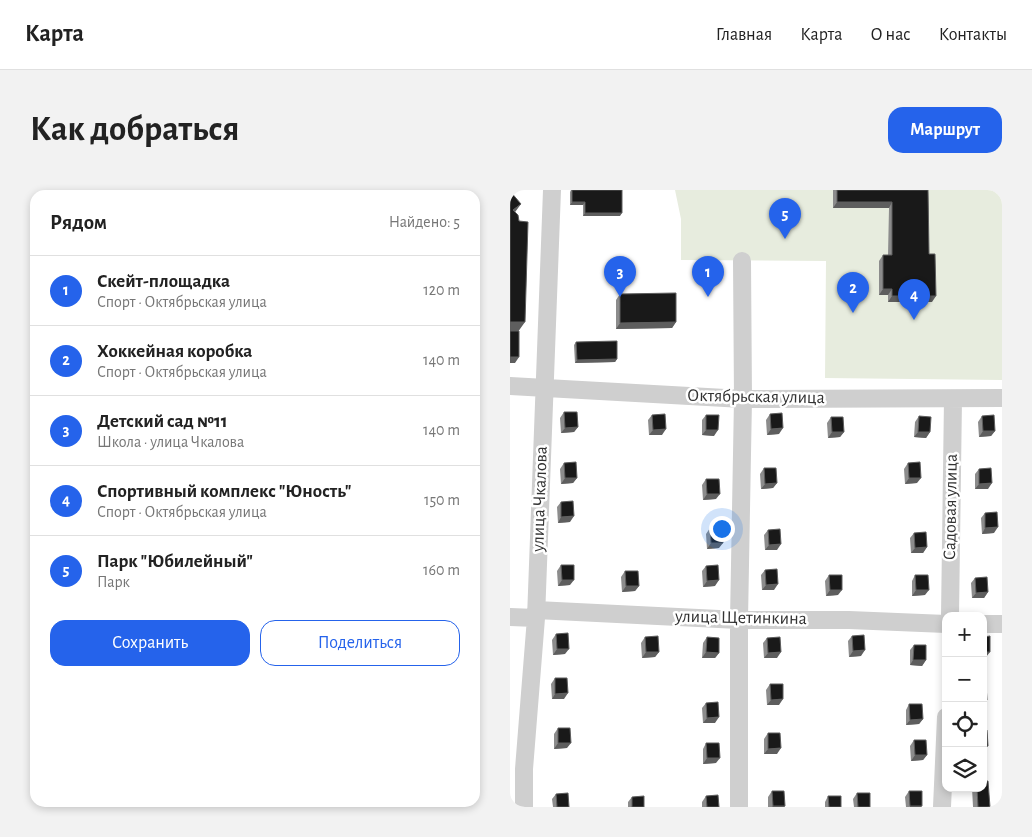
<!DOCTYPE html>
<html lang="ru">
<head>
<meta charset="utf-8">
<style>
  body { margin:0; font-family:"Alegreya Sans",sans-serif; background:#f2f2f2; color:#222 }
  .controls { position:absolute; right:15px; bottom:15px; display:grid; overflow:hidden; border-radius:10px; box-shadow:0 2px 8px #0003 }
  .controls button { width:45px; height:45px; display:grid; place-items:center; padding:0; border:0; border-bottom:1px solid #e0e0e0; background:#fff; color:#222; font:25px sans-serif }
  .you { position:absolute; left:211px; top:338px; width:18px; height:18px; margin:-12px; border:4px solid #fff; border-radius:50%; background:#1a73e8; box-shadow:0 0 0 8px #1a73e833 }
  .badge { display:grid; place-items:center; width:32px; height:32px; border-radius:50%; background:#2563eb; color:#fff; font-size:16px; font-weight:700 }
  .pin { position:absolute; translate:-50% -41px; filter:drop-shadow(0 1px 2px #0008) }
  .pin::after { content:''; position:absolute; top:26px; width:18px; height:15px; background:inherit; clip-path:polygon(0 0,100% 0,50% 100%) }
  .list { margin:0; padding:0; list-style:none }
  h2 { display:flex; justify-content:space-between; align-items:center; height:65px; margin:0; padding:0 20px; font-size:21px }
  h2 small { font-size:16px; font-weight:400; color:#767676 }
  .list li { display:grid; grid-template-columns:32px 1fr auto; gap:15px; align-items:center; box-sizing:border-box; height:70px; padding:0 20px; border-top:1px solid #e0e0e0 }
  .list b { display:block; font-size:19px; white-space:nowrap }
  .list p { margin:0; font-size:16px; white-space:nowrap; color:#767676 }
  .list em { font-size:16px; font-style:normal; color:#767676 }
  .actions { display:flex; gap:10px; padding:15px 20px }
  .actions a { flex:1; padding:11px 0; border:1px solid #2563eb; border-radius:15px; text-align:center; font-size:18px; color:#2563eb }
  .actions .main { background:#2563eb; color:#fff }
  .icon { flex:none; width:28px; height:28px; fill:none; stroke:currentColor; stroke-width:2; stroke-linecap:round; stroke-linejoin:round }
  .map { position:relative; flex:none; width:492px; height:617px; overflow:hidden; border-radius:15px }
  header { display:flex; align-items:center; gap:30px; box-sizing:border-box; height:70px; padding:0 25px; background:#fff; border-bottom:1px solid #e0e0e0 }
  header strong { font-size:24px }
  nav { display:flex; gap:28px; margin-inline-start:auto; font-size:18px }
  .intro { display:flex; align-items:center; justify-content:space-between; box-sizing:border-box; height:120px; padding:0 30px }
  h1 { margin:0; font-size:35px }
  .button { padding:12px 22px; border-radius:15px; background:#2563eb; color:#fff; font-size:18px; font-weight:700 }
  main { display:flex; gap:30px; padding:0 30px }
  aside { flex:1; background:#fff; border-radius:15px; box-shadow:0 2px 8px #0003 }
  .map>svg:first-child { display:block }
</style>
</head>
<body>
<header>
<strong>Карта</strong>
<nav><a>Главная</a><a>Карта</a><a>О нас</a><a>Контакты</a></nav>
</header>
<div class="intro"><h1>Как добраться</h1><a class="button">Маршрут</a></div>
<main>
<aside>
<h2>Рядом<small>Найдено: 5</small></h2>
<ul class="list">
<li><span class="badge">1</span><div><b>Скейт-площадка</b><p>Спорт · Октябрьская улица</p></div><em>120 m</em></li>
<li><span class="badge">2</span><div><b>Хоккейная коробка</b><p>Спорт · Октябрьская улица</p></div><em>140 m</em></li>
<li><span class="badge">3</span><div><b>Детский сад №11</b><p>Школа · улица Чкалова</p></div><em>140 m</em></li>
<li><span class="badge">4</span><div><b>Спортивный комплекс &quot;Юность&quot;</b><p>Спорт · Октябрьская улица</p></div><em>150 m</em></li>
<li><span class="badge">5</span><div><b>Парк &quot;Юбилейный&quot;</b><p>Парк</p></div><em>160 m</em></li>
</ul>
<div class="actions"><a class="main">Сохранить</a><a>Поделиться</a></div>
</aside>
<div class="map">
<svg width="492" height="617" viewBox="0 0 492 617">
  <rect width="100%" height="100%" fill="#fff"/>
  <path fill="#e7ecde" d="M165,0H492V190L315,188L316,71L171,70V29Z"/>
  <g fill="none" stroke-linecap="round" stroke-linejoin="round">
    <path stroke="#cfcfcf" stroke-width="18" d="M0,196L233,209L492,208
      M26,420L229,430H339L436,434
      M440,426L443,209
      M0,427L26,428
      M473,434H492
      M14,617V579L26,428L42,0
      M229,617V430L233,209L232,71
      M432,617L436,527"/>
  </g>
  <path fill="#8c8c8c" d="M61,0H112L110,26H73V15H60V2Z
    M323,0H418L419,64L422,112H378V105H369V71L373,65H378L379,18H323Z
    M110,104L166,132L162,138L106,139V110Z
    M66,152L107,169L105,172L65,173L64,155Z
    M54,222L68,237L64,242L51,243L50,228Z
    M260,224L269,244L257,245L256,230Z
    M142,225L152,245H139L138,230Z
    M196,225L204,246L192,245V230Z
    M409,226L420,242L416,248L404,247L405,232Z
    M472,226L485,241L481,246L469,247L468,232Z
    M321,227L334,242L330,247L318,248L317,233Z
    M54,273L67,288L63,293L51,294L50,279Z
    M398,273L407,293L395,294L394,279Z
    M254,278L267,293L263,298L251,299L250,284Z
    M469,279L478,299H465V284Z
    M196,289L206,309L193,310L192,295Z
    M51,312L60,332L48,333L47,317Z
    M475,323L484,343L472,344L471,328Z
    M200,338L209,358L197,359L196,344Z
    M258,340L267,360H255L254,345Z
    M404,343L417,357L413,363H401L400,348Z
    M51,375L60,395L48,396L47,381Z
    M196,376L205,396L193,397L192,381Z
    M255,380L264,400H252L251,385Z
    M115,381L129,396L125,401L112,402L111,387Z
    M319,385L328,405L316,406L315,391Z
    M405,385L415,405L402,406V391Z
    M465,388L478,402L474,408H462L461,393Z
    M46,444L55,464L43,465L42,450Z
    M342,446L351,466L339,467L338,451Z
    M135,447L149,462L145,467L132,468L131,453Z
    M197,447L209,463L205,468H192L193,453Z
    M257,448L267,468H254L253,453Z
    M404,455L416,470L412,476L400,475V460Z
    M45,488L54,509H42L41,494Z
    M260,494L269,515H257L256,500Z
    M196,513L205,533H193L192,518Z
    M399,514L413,529L409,534L396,535V520Z
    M48,538L57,558L44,559V544Z
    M258,543L267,564H254V549Z
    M404,550L417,565L413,570L401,571L400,556Z
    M196,553L206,573L193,574V559Z
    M462,598H473L480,617H463Z
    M262,601L275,616L274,617H258V607Z
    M399,601L411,617H396L395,607Z
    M347,603L360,617H344L343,609Z
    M46,604L59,617H43L42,609Z
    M196,606L209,617H192V612Z
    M318,606L331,617H315V612Z
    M122,607L134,617H118V612Z"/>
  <path fill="#5e5e5e" d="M62,12H75L73,15H60Z
    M327,12H382L379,18H323Z
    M11,14L0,29L3,20Z
    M75,23H112L110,26H73Z
    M373,99H382L378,105H369Z
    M382,106H426L422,112H378Z
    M0,132H15L5,146H0Z
    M166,132L162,138L106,139L110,133Z
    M0,167H9L5,173H0Z
    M107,169L105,172L65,173L67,170Z
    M68,237L64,242L51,243L55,238Z
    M273,238L269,244L257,245L261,239Z
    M156,239L152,245H139L143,240Z
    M196,240H208L204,246L192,245Z
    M473,241H485L481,246L469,247Z
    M322,242H334L330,247L318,248Z
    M408,242H420L416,248L404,247Z
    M55,288H67L63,293L51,294Z
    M399,288H411L407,293L395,294Z
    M267,293L263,298L251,299L255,294Z
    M482,293L478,299H465L469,294Z
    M197,304H210L206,309L193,310Z
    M64,326L60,332L48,333L51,327Z
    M488,337L484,343L472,344L475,338Z
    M201,353H213L209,358L197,359Z
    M271,354L267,360H255L259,355Z
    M417,357L413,363H401L405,358Z
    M52,390H64L60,395L48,396Z
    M209,390L205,396L193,397L197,391Z
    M268,394L264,400H252L256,395Z
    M116,396H129L125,401L112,402Z
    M320,400H332L328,405L316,406Z
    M406,400H419L415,405L402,406Z
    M478,402L474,408H462L466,403Z
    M47,459H59L55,464L43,465Z
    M355,460L351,466L339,467L343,461Z
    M136,462H149L145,467L132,468Z
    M196,462L209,463L205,468H192Z
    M271,462L267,468H254L258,463Z
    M473,462H480L476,467L473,468Z
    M403,470H416L412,476L400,475Z
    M58,503L54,509H42L45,504Z
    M273,509L269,515H257L261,510Z
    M209,527L205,533H193L197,528Z
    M413,529L409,534L396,535L400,530Z
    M48,553H61L57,558L44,559Z
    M473,556H478L473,561Z
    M271,558L267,564H254L258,559Z
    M405,565H417L413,570L401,571Z
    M197,568H210L206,573L193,574Z
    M263,616H275L274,617H262Z
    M400,616H412L411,617H400Z"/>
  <path fill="#191919" stroke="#5e5e5e" d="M62,0H112V23H75V12H62Z
    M327,0H418L419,64H425L426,106H382V99H373V65H382V12H327Z
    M0,1L11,14L3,20L8,25L9,31L18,32L15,132H0Z
    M166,103V132L110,133V104Z
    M0,141H9V167H0Z
    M107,151V169L67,170L66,152Z
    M54,222H67L68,237L55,238Z
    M272,223L273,238L261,239L260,224Z
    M155,224L156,239L143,240L142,225Z
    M196,225H209L208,240H196Z
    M484,225L485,241H473L472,226Z
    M409,226L421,227L420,242H408Z
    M321,227H333L334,242H322Z
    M66,272L67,288H55L54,273Z
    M410,272L411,288H399L398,273Z
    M254,278H266L267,293L255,294Z
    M481,278L482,293L469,294V279Z
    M196,289H209L210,304H197Z
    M63,311L64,326L51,327V312Z
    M487,322L488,337L475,338V323Z
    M200,338H212L213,353H201Z
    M270,339L271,354L259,355L258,340Z
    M416,342L417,357L405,358L404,343Z
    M51,375H64V390H52Z
    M208,375L209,390L197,391L196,376Z
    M267,379L268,394L256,395L255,380Z
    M115,381H128L129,396H116Z
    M319,385H332V400H320Z
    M405,385H418L419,400H406Z
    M477,387L478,402L466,403L465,388Z
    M58,443L59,459H47L46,444Z
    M354,445L355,460L343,461L342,446Z
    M148,446L149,462H136L135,447Z
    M480,446V462H473V447Z
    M197,447L209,448V463L196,462Z
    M270,447L271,462L258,463L257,448Z
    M404,455H416V470H403Z
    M45,488H57L58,503L45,504Z
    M260,494H273V509L261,510Z
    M473,495H476L477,510H473Z
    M208,512L209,527L197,528L196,513Z
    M399,514H412L413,529L400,530Z
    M48,538H60L61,553H48Z
    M473,540H477L478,556H473Z
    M258,543H270L271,558L258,559Z
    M404,550H416L417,565H405Z
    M196,553H209L210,568H197Z
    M473,591H478L480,617H468L467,598H473Z
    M262,601H274L275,616H263Z
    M399,601H412V616H400Z
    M58,603L59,617H47L46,604Z
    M347,603H360V617H348Z
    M208,605L209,617H197L196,606Z
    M134,606V617H122V607Z
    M318,606H331V617H319Z"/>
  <g text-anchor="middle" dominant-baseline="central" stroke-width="5" stroke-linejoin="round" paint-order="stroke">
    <g font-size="18" fill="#323232" stroke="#fff">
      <text transform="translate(246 207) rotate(1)">Октябрьская улица</text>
      <text transform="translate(30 309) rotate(-88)">улица Чкалова</text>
      <text transform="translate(441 317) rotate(-89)">Садовая улица</text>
      <text transform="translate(231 428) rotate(1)">улица Щетинкина</text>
    </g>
  </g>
</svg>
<div class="controls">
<button>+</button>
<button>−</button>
<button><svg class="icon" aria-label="locate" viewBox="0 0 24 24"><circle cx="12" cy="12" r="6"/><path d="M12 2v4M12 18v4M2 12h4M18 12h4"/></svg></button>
<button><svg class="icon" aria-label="layers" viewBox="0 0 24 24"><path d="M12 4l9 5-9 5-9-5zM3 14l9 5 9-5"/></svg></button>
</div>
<div class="you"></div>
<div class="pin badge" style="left:198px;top:107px">1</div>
<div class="pin badge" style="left:343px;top:123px">2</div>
<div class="pin badge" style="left:110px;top:107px">3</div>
<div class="pin badge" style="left:404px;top:130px">4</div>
<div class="pin badge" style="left:275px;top:49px">5</div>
</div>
</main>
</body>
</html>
